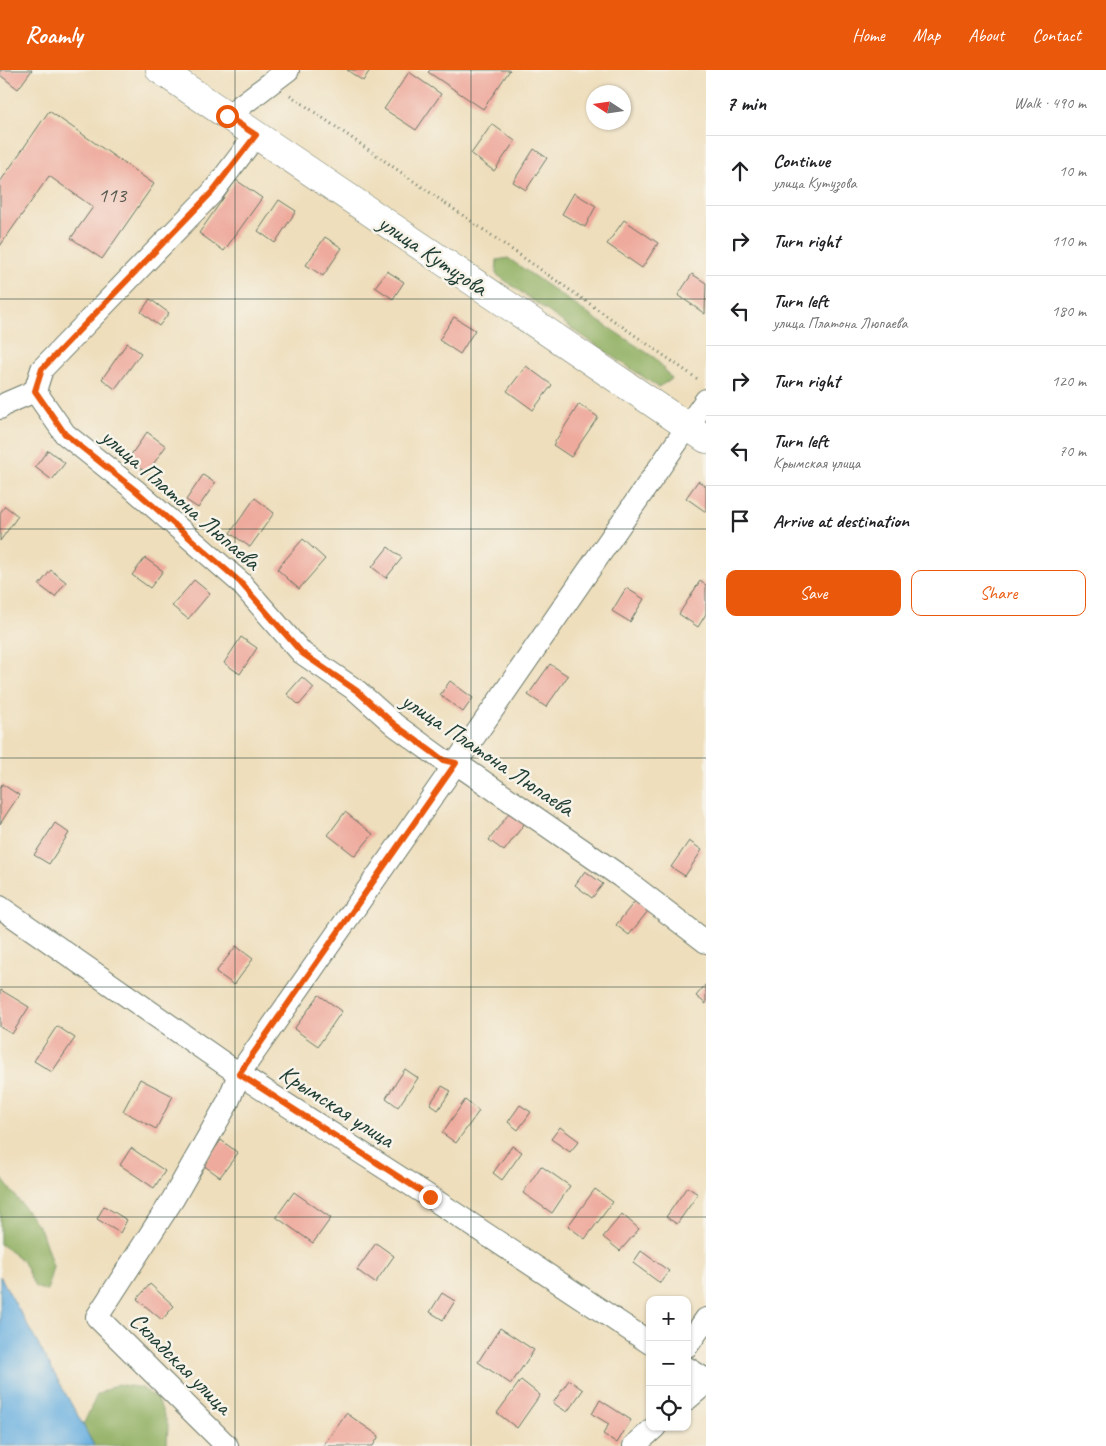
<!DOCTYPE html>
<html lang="en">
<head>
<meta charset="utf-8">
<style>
  body { margin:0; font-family:Caveat,sans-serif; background:#f6f6f6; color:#202124 }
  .controls { position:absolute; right:15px; bottom:15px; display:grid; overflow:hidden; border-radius:10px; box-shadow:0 1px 4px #0004 }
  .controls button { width:45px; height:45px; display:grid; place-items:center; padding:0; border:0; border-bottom:1px solid #e0e0e0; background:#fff; color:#202124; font:25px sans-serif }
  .compass { position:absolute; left:586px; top:15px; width:45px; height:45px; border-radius:50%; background:#fff; box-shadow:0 1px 4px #0004; rotate:282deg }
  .stop { position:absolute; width:15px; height:15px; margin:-11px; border:4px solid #ea580c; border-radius:50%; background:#fff }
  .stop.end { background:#ea580c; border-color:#fff; box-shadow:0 1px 5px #0008 }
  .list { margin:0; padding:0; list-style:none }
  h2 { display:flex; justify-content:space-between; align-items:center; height:65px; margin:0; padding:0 20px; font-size:21px }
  h2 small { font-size:16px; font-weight:400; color:#757577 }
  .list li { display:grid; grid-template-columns:32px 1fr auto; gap:15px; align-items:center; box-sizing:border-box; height:70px; padding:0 20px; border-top:1px solid #e0e0e0 }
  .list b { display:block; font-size:19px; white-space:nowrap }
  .list p { margin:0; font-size:16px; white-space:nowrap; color:#757577 }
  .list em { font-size:16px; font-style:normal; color:#757577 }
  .actions { display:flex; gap:10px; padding:15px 20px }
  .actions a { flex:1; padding:11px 0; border:1px solid #ea580c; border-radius:10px; text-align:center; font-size:18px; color:#ea580c }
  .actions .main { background:#ea580c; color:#fff }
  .icon { flex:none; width:28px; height:28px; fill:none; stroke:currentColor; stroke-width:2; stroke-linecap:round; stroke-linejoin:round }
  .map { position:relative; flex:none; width:706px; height:1376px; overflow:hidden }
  header { display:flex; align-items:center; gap:30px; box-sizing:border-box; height:70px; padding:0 25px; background:#ea580c; color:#fff }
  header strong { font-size:24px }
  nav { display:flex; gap:28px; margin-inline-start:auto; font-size:18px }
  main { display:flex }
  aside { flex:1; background:#fff }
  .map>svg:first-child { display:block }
</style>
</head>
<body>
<header>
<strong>Roamly</strong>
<nav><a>Home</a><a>Map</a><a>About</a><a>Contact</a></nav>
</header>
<main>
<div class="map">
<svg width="706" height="1376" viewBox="0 0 706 1376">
  <rect width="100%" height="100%" fill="#f7f3e8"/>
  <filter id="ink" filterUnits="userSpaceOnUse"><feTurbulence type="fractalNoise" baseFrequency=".02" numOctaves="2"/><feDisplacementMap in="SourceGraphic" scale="10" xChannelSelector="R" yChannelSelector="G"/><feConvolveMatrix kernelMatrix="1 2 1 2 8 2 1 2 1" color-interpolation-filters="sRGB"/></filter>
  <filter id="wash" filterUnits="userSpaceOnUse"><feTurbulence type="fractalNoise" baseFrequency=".0096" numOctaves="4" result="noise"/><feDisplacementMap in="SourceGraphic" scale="20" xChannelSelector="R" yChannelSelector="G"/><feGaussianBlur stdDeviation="1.12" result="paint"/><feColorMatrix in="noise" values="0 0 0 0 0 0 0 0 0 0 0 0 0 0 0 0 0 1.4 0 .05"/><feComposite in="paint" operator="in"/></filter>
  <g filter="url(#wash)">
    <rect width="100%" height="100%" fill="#eedebc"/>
    <path fill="#91b063" stroke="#58764c" d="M508,188L591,246L655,288L672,309L658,317L571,258L496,204L497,190Z
      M0,1106L41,1160L53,1196L47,1221L35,1217L22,1190L0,1174Z
      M117,1314L142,1318L158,1330L168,1355L167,1376H94L83,1355L97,1325Z"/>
    <path fill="#6ab0e0" stroke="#44768a" d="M0,1206L83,1355L94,1376H0Z"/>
    <g id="blocks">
      <path fill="#eeaa9d" d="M0,0H32L18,19L0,5Z
        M347,0H370L363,11Z
        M430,0H510L483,39L428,2Z
        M409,2L441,24L416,60L384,39Z
        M49,41L154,114L102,189L71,168L93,137L49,106L0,176V112Z
        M492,54L515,71L494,101L471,84Z
        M534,79L547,88L526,120L513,112Z
        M236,110L262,128L224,181L199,163Z
        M574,123L596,136L585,157L562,144Z
        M279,130L296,141L275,173L258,161Z
        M624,150L658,173L642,198L607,174Z
        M325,167L342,178L323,206L306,195Z
        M387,201L404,212L393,229L375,217Z
        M692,204L706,213L705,244L678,225Z
        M150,229L169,243L159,256L141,242Z
        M454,247L475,260L460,284L439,270Z
        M127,273L141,283L115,319L102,309Z
        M526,296L552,315L533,340L507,321Z
        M579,334L598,347L571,387L553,375Z
        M147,362L166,376L147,403L128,389Z
        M48,380L65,393L52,410L35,397Z
        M203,405L215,413L198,438L186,430Z
        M698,411L706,416V442L686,428Z
        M255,428L274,443L250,477L230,463Z
        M5,436L18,446L0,471V443Z
        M303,469L325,489L299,519L277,499Z
        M388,477L402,488L386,508L372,497Z
        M145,488L163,501L150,518L132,505Z
        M51,500L66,512L55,527L39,515Z
        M194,510L210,523L188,549L172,536Z
        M700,511L706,515V544L698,557L679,544Z
        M626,518L644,529L630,552L612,541Z
        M241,567L257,578L240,604L224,593Z
        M550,594L568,606L546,637L528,625Z
        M302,607L314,618L299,635L287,624Z
        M450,611L473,628L463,642L440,625Z
        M2,714L19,725L0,754V718Z
        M345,742L373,764L355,786L328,765Z
        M510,742L525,753L504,781L489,770Z
        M55,753L69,763L49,794L34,785Z
        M689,771L702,780L685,806L671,797Z
        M585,801L603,814L592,828L575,815Z
        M635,831L648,841L629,865L616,855Z
        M236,876L253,889L234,915L216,902Z
        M706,914V934L696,926Z
        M1,920L29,937L12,964L0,957V922Z
        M319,925L342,941L318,976L294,959Z
        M57,956L75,968L52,1002L34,991Z
        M405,999L418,1008L398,1037L386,1028Z
        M140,1009L173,1026L156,1059L123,1041Z
        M442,1016L451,1021L438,1040L430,1034Z
        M465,1030L479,1041L456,1073L442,1063Z
        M520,1035L531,1042L518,1060L508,1052Z
        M560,1057L579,1071L570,1082L551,1069Z
        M221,1070L238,1083L220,1107L203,1095Z
        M512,1076L522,1082L502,1110L493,1103Z
        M131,1078L165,1101L154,1118L120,1095Z
        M541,1096L570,1116L552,1143L523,1123Z
        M687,1117L698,1124L677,1154L666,1147Z
        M595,1119L613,1132L585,1169L568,1156Z
        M294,1122L331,1148L313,1173L276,1147Z
        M104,1136L127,1150L120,1163L97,1149Z
        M622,1144L639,1159L620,1181L603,1167Z
        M376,1173L394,1186L375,1213L357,1200Z
        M641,1181L669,1201L660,1213L633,1193Z
        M150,1214L174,1236L162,1250L137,1229Z
        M442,1223L455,1231L443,1250L430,1242Z
        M500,1258L534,1280L511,1314L478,1292Z
        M521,1310L540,1325L517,1358L497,1343Z
        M569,1310L583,1320L567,1342L553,1333Z
        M600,1330L631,1350L617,1373L603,1364L609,1354L592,1344Z
        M346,1343L379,1366L373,1376H323Z"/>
    </g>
  </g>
  <g filter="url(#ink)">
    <use href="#blocks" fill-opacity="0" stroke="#677564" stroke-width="1"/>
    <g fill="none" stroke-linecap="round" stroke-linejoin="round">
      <g stroke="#677564" stroke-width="24">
        <path id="minor" d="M227,46L288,0
          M35,321L65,364L135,420L240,512L302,583L357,621L395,655L443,690L456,693L620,806L706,872
          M0,338L7,333L35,321L42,299L212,123L256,65
          M0,837L239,1004L430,1127L650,1273
          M687,1276L706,1249
          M687,1298L706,1310
          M687,1329L706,1313
          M227,1376L97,1247L173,1129L228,1032L239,1004L456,693L706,330
          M634,1376L655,1357"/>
      </g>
      <g stroke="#677564" stroke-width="29">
        <path id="tertiary" d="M160,0L706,369"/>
      </g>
      <path stroke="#677564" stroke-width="3" stroke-dasharray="1 4" stroke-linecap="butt" d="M290,25L699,310"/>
      <use href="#minor" stroke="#fff" stroke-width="22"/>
      <use href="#tertiary" stroke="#fff" stroke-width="28"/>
    </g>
  </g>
  <g fill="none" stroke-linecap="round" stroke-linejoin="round" filter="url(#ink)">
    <path stroke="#ea580c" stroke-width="6" d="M227,46L256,65L212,122L42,299L35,321L65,364L135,420L240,512L302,583L357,621L395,655L443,690L456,693L239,1004L430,1127"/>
  </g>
  <path fill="none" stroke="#1f3d34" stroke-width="1" stroke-opacity="0.55" d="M235,0V1376M471,0V1376M0,229H706M0,459H706M0,688H706M0,917H706M0,1147H706"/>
  <g text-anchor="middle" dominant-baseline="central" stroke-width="5" stroke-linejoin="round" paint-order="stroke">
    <g font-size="21" fill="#53584e">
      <text x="112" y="125">113</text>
    </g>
    <g font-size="24" fill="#1f3d34" stroke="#f7f3e8">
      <text transform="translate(433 185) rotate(34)">улица Кутузова</text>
      <text transform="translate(181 429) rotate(41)">улица Платона Люпаева</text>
      <text transform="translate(488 684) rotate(34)">улица Платона Люпаева</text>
      <text transform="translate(337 1036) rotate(33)">Крымская улица</text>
      <text transform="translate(181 1293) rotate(45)">Складская улица</text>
    </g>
  </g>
</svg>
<div class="controls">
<button>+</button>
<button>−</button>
<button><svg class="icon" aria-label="locate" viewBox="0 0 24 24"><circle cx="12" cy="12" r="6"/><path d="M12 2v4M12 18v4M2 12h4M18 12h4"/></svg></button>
</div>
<svg class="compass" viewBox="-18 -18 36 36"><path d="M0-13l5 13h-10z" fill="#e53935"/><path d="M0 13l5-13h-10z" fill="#757577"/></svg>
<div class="stop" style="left:227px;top:46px"></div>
<div class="stop end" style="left:430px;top:1127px"></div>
</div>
<aside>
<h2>7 min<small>Walk · 490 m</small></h2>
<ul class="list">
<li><svg class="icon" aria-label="ahead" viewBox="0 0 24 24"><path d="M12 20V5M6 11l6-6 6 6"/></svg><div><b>Continue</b><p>улица Кутузова</p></div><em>10 m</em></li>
<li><svg class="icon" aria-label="right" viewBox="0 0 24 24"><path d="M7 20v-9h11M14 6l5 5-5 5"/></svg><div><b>Turn right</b></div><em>110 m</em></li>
<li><svg class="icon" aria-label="left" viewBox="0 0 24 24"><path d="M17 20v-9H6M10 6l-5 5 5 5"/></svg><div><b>Turn left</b><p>улица Платона Люпаева</p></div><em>180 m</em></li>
<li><svg class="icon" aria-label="right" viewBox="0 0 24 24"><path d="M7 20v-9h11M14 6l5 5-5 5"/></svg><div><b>Turn right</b></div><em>120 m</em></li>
<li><svg class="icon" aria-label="left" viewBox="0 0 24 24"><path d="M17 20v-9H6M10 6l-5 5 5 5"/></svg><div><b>Turn left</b><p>Крымская улица</p></div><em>70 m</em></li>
<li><svg class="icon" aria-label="arrive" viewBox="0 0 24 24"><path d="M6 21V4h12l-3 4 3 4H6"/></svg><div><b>Arrive at destination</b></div></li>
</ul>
<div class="actions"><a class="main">Save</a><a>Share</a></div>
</aside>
</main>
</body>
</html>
